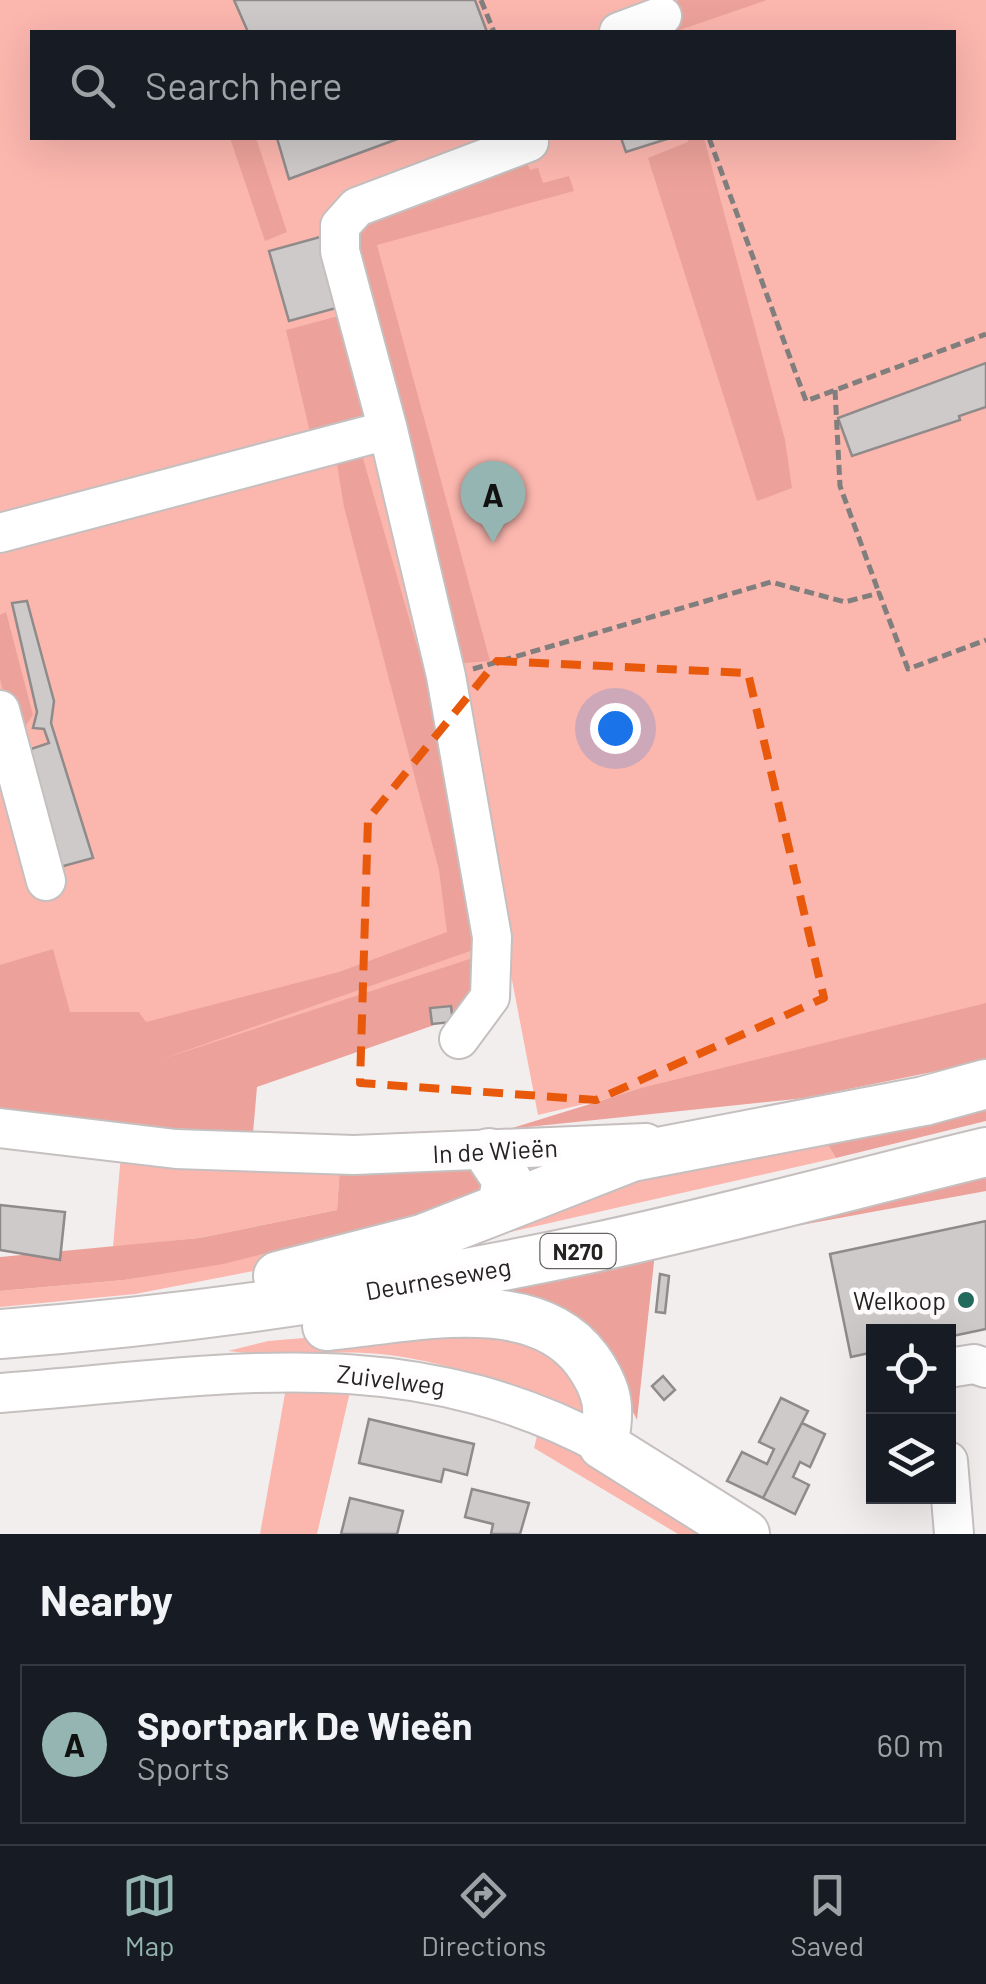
<!DOCTYPE html>
<html lang="en">
<head>
<meta charset="utf-8">
<style>
  body { margin:0; font-family:Barlow,sans-serif; background:#242831; color:#f1f3f6 }
  .controls { position:absolute; right:30px; bottom:30px; display:grid; overflow:hidden; border-radius:0px; box-shadow:0 10px 40px #0002 }
  .controls button { width:90px; height:90px; display:grid; place-items:center; padding:0; border:0; border-bottom:2px solid #363941; background:#171b24; color:#f1f3f6; font:50px sans-serif }
  .you { position:absolute; left:615px; top:728px; width:35px; height:35px; margin:-25px; border:8px solid #fff; border-radius:50%; background:#1a73e8; box-shadow:0 0 0 15px #1a73e833 }
  .badge { display:grid; place-items:center; width:65px; height:65px; border-radius:50%; background:#94b5b1; color:#111; font-size:32px; font-weight:700 }
  .pin { position:absolute; translate:-50% -82px; filter:drop-shadow(0 2px 5px #0008) }
  .pin::after { content:''; position:absolute; top:52px; width:35px; height:30px; background:inherit; clip-path:polygon(0 0,100% 0,50% 100%) }
  .list { margin:0; padding:0; list-style:none }
  h2 { display:flex; justify-content:space-between; align-items:center; height:130px; margin:0; padding:0 40px; font-size:42px }
  h2 small { font-size:32px; font-weight:400; color:#9ea1a6 }
  .list li { display:grid; grid-template-columns:65px 1fr auto; gap:30px; align-items:center; box-sizing:border-box; height:160px; margin:0 20px 20px; padding:0 20px; border:2px solid #363941; border-radius:0px }
  .list b { display:block; font-size:38px; white-space:nowrap }
  .list p { margin:0; font-size:32px; white-space:nowrap; color:#9ea1a6 }
  .list em { font-size:32px; font-style:normal; color:#9ea1a6 }
  .icon { flex:none; width:55px; height:55px; fill:none; stroke:currentColor; stroke-width:2; stroke-linecap:round; stroke-linejoin:round }
  .map { position:relative; flex:none; width:986px; height:1534px; overflow:hidden }
  .search { position:absolute; background:#171b24; box-shadow:0 10px 40px #0002; left:30px; right:30px; top:30px; height:110px; display:flex; align-items:center; gap:25px; box-sizing:border-box; padding:0 35px; border-radius:0px; color:#9ea1a6; font-size:38px }
  .sheet { height:310px; background:#171b24 }
  nav { display:flex; justify-content:space-around; align-items:center; box-sizing:border-box; height:140px; border-top:2px solid #363941; background:#171b24; font-size:28px; color:#9ea1a6 }
  nav a { display:grid; justify-items:center; gap:5px }
  nav .on { color:#94b5b1 }
  .map>svg:first-child { display:block }
</style>
</head>
<body>
<div class="map">
<svg width="986" height="1534" viewBox="0 0 986 1534">
  <rect width="100%" height="100%" fill="#f3eeee"/>
  <path fill="#fbb6ae" fill-rule="evenodd" d="M0,0H986V1009L538,1115L506,949L99,1091L0,1080ZM32,32H954V138H32Z
    M825,1140L836,1158L475,1240L548,1196Z
    M121,1154L340,1166L337,1210L199,1238L113,1247Z
    M332,1240L258,1270L135,1294L0,1307V1291L124,1280Z
    M451,1326L560,1349L593,1420C529,1390 436,1356 366,1353C317,1351 278,1357 228,1351L268,1341Z
    M286,1388L350,1392L317,1534H260Z
    M539,1428L715,1534H678L534,1448Z"/>
  <path fill="#eca29a" d="M679,0H767L674,32L664,6Z
    M230,138H256L287,232L265,241Z
    M688,138H704L785,440L792,488L757,501L648,158L688,142Z
    M523,153L530,170L538,168L543,183L569,176L574,191L377,245L490,661L464,663L449,652L347,235L371,210Z
    M350,313L370,413L362,427L312,441L286,330Z
    M362,455L428,684L476,949L159,1060L482,955L483,976L463,1015L257,1087L253,1133L84,1123L0,1111V965L53,949L70,1012H139L146,1022L339,972L447,932L439,870L344,507L336,458Z
    M6,612L33,715L16,740L0,679V615Z
    M986,1003V1061L805,1098L509,1129L645,1087Z
    M986,1092V1121L836,1158L825,1140Z
    M478,1159L485,1199L223,1264L124,1280L0,1291V1257L199,1238L337,1210L340,1166Z
    M986,1173V1191L731,1238Z
    M655,1253L637,1420L627,1400L473,1294Z"/>
  <path fill="#cfcaca" stroke="#8f8b8a" stroke-width="2.5" d="M234,0H475L487,32H248Z
    M277,138H400L289,179Z
    M621,138H670L626,152Z
    M320,237L340,307L289,321L269,251Z
    M986,363V407L959,416L960,420L852,456L838,418Z
    M27,601L54,701L51,723L93,858L60,867L28,750L49,743L44,729L33,728L37,712L12,603Z
    M451,1006L453,1022L432,1024L430,1008Z
    M0,1205L65,1212L60,1260L0,1250Z
    M986,1221V1329L948,1337V1332H874V1352L851,1357L830,1254Z
    M660,1274L669,1276L665,1313L656,1312Z
    M663,1376L675,1390L664,1400L652,1386Z
    M781,1398L808,1411L763,1498L727,1481L742,1452L767,1464L774,1449L759,1442Z
    M369,1419L474,1444L467,1475L444,1469L441,1482L359,1463Z
    M802,1423L825,1434L810,1467L800,1462L793,1477L809,1485L795,1514L763,1498Z
    M472,1489L529,1503L520,1534H491L493,1524L465,1517Z
    M350,1498L403,1511L397,1534H341Z"/>
  <g fill="none" stroke-linecap="round" stroke-linejoin="round">
    <g stroke="#c5c0bf" stroke-width="42">
      <path id="minor" d="M619,32L662,16
        M388,430L446,676L492,937L490,997L459,1039
        M0,533L388,430L340,251V226L357,207L529,142L527,138
        M0,710L46,881
        M0,1128L176,1149L354,1155L646,1143
        M948,1368L974,1364L986,1368
        M0,1393C216,1377 402,1337 603,1445
        M948,1461L954,1534"/>
    </g>
    <g stroke="#c5c0bf" stroke-width="52">
      <path id="major" d="M489,1153L507,1180L502,1205
        M278,1276L422,1239L632,1157L924,1101L986,1084
        M327,1326C407,1319 533,1286 587,1360C609,1391 611,1409 603,1445L745,1534
        M0,1334C198,1319 393,1290 587,1249C721,1221 853,1184 986,1152"/>
    </g>
    <path stroke="#817f7e" stroke-width="5" stroke-dasharray="10 5" stroke-linecap="butt" d="M481,0L494,32
      M709,138L806,401L986,334
      M835,390L840,486L879,593
      M473,669L771,582L845,602L879,593L908,669L986,640"/>
    <use href="#minor" stroke="#fff" stroke-width="38"/>
    <use href="#major" stroke="#fff" stroke-width="48"/>
  </g>
  <path fill="none" stroke="#e8590c" stroke-width="8" stroke-dasharray="20 12" stroke-linejoin="round" d="M497,661L748,673L824,998L596,1100L360,1083L368,819Z"/>
  <circle fill="#23695c" stroke="#fefcfc" stroke-width="4" cx="966" cy="1300" r="10"/>
  <g text-anchor="middle" dominant-baseline="central" stroke-width="9" stroke-linejoin="round" paint-order="stroke">
    <rect fill="#fefcfc" stroke="#656463" stroke-width="2.5" x="540.5" y="1234" width="75" height="34" rx="8"/>
    <g font-size="22" font-weight="bold" fill="#242322">
      <text x="578" y="1251">N270</text>
    </g>
    <g font-size="25" fill="#242322" stroke="#fefcfc">
      <text transform="translate(495 1150) rotate(-3)">In de Wieën</text>
      <text transform="translate(438 1278) rotate(-10)">Deurneseweg</text>
      <text transform="translate(391 1379) rotate(7)">Zuivelweg</text>
    </g>
    <g font-size="25" fill="#242322" stroke="#fefcfc" text-anchor="end">
      <text x="946" y="1300">Welkoop</text>
    </g>
  </g>
</svg>
<div class="controls">
<button><svg class="icon" aria-label="locate" viewBox="0 0 24 24"><circle cx="12" cy="12" r="6"/><path d="M12 2v4M12 18v4M2 12h4M18 12h4"/></svg></button>
<button><svg class="icon" aria-label="layers" viewBox="0 0 24 24"><path d="M12 4l9 5-9 5-9-5zM3 14l9 5 9-5"/></svg></button>
</div>
<div class="you"></div>
<div class="pin badge" style="left:493px;top:543px">A</div>
<div class="search"><svg class="icon" aria-label="search" viewBox="0 0 24 24"><circle cx="10" cy="10" r="6"/><path d="M15 15l6 6"/></svg>Search here</div>
</div>
<section class="sheet">
<h2>Nearby<small></small></h2>
<ul class="list">
<li><span class="badge">A</span><div><b>Sportpark De Wieën</b><p>Sports</p></div><em>60 m</em></li>
</ul>
</section>
<nav>
<a class="on"><svg class="icon" aria-label="map" viewBox="0 0 24 24"><path d="M3 6l6-2 6 2 6-2v14l-6 2-6-2-6 2zM9 4v14M15 6v14"/></svg>Map</a>
<a><svg class="icon" aria-label="directions" viewBox="0 0 24 24"><path d="M12 3l9 9-9 9-9-9zM9 14v-3h6M13 9l2 2-2 2"/></svg>Directions</a>
<a><svg class="icon" aria-label="saved" viewBox="0 0 24 24"><path d="M7 4h10v16l-5-4-5 4z"/></svg>Saved</a>
</nav>
</body>
</html>
